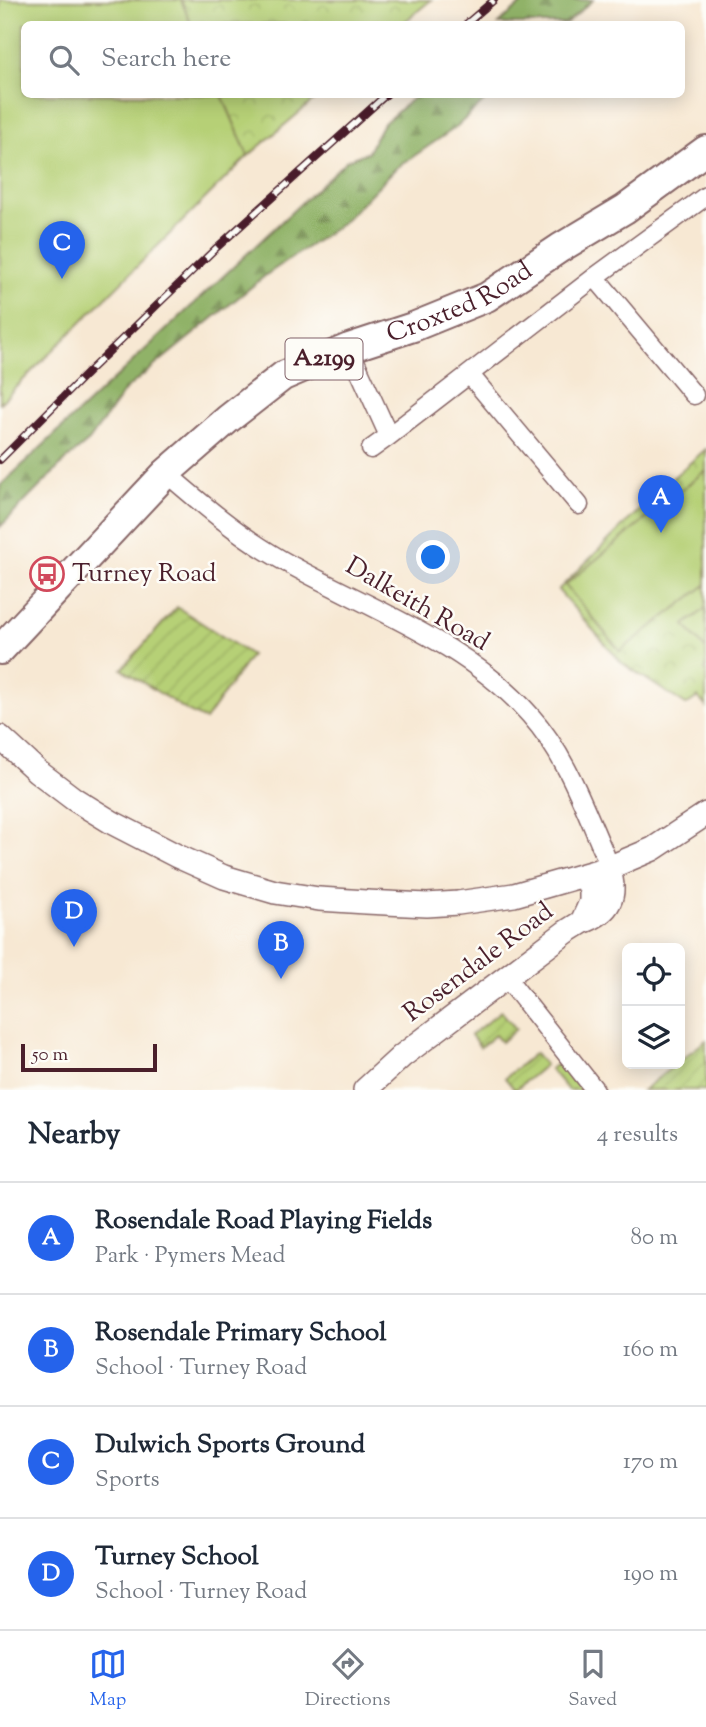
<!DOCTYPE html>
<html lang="en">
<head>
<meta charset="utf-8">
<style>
  body { margin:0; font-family:"Sorts Mill Goudy",serif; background:#f2f2f3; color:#1f2937 }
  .controls { position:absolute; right:21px; bottom:21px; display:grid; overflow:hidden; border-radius:10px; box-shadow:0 4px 18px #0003 }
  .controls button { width:63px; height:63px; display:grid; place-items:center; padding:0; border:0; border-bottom:2px solid #e0e1e3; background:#fff; color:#1f2937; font:35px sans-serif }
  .scale { position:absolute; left:21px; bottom:18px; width:136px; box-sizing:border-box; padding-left:7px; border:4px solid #4a1f2b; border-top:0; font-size:19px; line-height:24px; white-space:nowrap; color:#4a1f2b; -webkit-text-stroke:5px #fdfcf7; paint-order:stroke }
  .you { position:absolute; left:434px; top:558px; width:24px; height:24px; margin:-18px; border:5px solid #fff; border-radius:50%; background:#1a73e8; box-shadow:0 0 0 10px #1a73e833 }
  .badge { display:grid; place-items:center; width:46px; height:46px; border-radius:50%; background:#2563eb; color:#fff; font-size:23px; font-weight:700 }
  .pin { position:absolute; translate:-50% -58px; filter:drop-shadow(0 2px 4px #0008) }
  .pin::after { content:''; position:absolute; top:37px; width:24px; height:21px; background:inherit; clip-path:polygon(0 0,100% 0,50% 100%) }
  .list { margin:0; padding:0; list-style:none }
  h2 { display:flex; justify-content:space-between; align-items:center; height:91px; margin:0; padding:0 28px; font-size:30px }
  h2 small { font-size:23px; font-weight:400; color:#747a83 }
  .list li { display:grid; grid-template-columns:46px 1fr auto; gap:21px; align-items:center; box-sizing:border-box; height:112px; padding:0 28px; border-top:2px solid #e0e1e3 }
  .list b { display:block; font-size:26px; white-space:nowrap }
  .list p { margin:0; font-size:23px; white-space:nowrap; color:#747a83 }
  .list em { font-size:23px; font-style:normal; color:#747a83 }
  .icon { flex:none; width:38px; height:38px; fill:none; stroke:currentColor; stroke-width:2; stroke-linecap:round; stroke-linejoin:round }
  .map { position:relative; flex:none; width:706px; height:1090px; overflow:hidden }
  .search { position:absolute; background:#fff; box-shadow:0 4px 18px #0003; left:21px; right:21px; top:21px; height:77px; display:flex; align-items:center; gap:18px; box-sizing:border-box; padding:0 24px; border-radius:10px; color:#747a83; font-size:26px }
  .sheet { height:539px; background:#fff }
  nav { display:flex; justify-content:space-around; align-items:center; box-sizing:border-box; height:98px; border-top:2px solid #e0e1e3; background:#fff; font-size:19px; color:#747a83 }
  nav a { display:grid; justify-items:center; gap:4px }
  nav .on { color:#2563eb }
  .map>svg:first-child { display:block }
</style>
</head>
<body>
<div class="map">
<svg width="706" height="1090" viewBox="0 0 706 1090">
  <defs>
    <pattern id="grass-tufts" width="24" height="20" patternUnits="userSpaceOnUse" patternTransform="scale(1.75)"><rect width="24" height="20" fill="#b6d076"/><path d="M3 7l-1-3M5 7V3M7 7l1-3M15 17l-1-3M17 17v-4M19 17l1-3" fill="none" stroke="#9eb266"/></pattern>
    <pattern id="forest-firs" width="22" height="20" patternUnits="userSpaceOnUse" patternTransform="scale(1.75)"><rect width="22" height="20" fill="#90b267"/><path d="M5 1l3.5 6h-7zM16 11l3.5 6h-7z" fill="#789055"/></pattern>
    <pattern id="park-crowns" width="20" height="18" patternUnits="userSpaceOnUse" patternTransform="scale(1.75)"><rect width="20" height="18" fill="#b6d076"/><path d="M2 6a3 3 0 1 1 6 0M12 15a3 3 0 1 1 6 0" fill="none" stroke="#9eb266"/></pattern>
    <pattern id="garden-furrows" width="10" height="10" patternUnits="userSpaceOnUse" patternTransform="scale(1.75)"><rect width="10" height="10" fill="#b6d076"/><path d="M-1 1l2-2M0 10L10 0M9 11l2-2" fill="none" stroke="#9eb266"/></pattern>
  </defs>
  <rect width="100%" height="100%" fill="#fdfcf7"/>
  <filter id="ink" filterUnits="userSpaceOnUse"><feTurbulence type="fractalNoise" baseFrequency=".0143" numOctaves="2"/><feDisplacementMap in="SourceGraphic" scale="14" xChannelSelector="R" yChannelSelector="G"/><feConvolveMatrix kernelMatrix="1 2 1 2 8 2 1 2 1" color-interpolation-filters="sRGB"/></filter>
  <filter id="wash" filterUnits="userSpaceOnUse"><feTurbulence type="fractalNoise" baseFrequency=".00686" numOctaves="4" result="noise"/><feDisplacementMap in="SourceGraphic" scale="28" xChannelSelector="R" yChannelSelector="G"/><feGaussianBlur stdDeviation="1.57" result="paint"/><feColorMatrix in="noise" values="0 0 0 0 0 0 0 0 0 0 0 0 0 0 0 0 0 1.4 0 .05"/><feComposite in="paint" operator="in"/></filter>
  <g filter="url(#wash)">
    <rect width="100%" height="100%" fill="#f7e8d3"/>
    <path fill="url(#grass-tufts)" stroke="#807850" stroke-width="2" d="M562,1061L585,1090H568L550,1069Z"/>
    <path fill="url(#forest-firs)" stroke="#6d6849" stroke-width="2" d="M526,0H593L566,24H498Z
      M418,94L491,95L455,128L395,169L341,224L266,275L126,389L89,441L66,460L0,527V486L347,160L368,152L382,125Z"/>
    <path fill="url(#park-crowns)" stroke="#807850" stroke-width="2" d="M181,0H431L402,24H191Z
      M222,95H320L248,156Z
      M706,449V707L698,697L686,705L622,663L558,590L669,481Z"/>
    <path fill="url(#garden-furrows)" stroke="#807850" stroke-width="2" d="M177,607L251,655L205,720L189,712L122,669Z
      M501,1011L516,1029L501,1042L495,1035L480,1047L471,1035Z
      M706,1040V1090H643L676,1064H680V1061Z
      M535,1053L545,1065L515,1090L505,1078Z"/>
    <path fill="#b6d076" stroke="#807850" stroke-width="2" d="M0,0H181L191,24H24V94L222,95L248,156L0,403Z
      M706,470V585L620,651L565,585Z
      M706,608V650L685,625Z"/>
  </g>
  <g filter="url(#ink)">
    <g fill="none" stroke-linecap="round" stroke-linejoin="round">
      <g stroke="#876566" stroke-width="21">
        <path id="minor" d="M595,277L694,395
          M349,348L389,436L595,277L706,196
          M470,375L579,505
          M371,449L389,436
          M166,473C202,504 238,535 280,559C364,607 464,640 530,715C566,755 584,807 605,855L608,868
          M506,977L595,1090"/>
      </g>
      <g stroke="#876566" stroke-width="26">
        <path id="tertiary" d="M0,737L37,771L74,799L113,823L177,856L224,877L275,892L319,899L366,902L427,905L458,903L514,895L608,868L653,849L706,814
          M582,922C610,912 618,896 608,868
          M365,1090L402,1056L566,932L582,922L591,902V890L585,875"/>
      </g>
      <g stroke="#876566" stroke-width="32">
        <g id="primary">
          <path id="s1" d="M0,650L166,473L228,419L283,376L349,348L413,327L487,297L560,248L625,209L706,150"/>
        </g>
      </g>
      <use href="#minor" stroke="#fff" stroke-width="18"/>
      <use href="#tertiary" stroke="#fff" stroke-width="23"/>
      <use href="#primary" stroke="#fff" stroke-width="28"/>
      <g stroke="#4a1f2b" stroke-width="8">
        <path id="rail" d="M466,24L494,0
          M0,460L91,369L214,250L387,94"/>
      </g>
      <use href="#rail" stroke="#fdfcf7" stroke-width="5" stroke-dasharray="16" stroke-linecap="butt"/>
    </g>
  </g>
  <defs>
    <g id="bus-ring" transform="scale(1.75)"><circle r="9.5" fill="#fdfcf7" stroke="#d1495b" stroke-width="1.5"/><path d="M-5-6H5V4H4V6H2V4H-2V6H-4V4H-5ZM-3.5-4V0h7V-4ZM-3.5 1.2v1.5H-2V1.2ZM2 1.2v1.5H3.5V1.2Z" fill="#d1495b"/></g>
  </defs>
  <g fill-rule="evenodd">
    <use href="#bus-ring" x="47" y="574"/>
  </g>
  <g text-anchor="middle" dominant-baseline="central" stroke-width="5" stroke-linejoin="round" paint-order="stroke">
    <rect fill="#fdfcf7" stroke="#806168" stroke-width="2" x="285.5" y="338.5" width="77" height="41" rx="5"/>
    <g font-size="24" font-weight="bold" fill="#4a1f2b">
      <text x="324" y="359">A2199</text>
    </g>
    <g font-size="26" fill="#4a1f2b" stroke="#fdfcf7">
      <text stroke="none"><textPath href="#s1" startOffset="586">Croxted Road</textPath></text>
      <text transform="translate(417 605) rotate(30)">Dalkeith Road</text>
      <text transform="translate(479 963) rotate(-37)">Rosendale Road</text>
    </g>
    <g font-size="26" fill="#4a1f2b" stroke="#fdfcf7" text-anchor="start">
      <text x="72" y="574">Turney Road</text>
    </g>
  </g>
</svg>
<div class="controls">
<button><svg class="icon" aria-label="locate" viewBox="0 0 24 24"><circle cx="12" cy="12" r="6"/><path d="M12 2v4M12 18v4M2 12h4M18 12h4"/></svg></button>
<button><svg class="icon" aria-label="layers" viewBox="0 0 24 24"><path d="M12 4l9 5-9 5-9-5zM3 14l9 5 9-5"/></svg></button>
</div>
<div class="scale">50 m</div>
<div class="you"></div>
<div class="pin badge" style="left:661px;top:533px">A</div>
<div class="pin badge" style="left:281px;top:979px">B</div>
<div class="pin badge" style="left:62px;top:279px">C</div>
<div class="pin badge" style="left:74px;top:947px">D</div>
<div class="search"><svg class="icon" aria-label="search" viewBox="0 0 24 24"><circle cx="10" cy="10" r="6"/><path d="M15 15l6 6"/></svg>Search here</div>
</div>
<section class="sheet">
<h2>Nearby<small>4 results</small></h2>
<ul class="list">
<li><span class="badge">A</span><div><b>Rosendale Road Playing Fields</b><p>Park · Pymers Mead</p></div><em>80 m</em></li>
<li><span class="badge">B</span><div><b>Rosendale Primary School</b><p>School · Turney Road</p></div><em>160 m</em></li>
<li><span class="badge">C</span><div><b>Dulwich Sports Ground</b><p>Sports</p></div><em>170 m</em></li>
<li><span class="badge">D</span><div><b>Turney School</b><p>School · Turney Road</p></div><em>190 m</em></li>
</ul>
</section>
<nav>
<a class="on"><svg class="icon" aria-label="map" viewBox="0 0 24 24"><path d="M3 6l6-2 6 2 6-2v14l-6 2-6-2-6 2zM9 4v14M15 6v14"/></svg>Map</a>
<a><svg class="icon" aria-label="directions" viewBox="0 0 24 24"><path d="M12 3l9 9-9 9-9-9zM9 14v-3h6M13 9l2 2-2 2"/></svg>Directions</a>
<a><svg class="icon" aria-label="saved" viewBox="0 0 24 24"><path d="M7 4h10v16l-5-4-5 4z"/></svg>Saved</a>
</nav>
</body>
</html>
